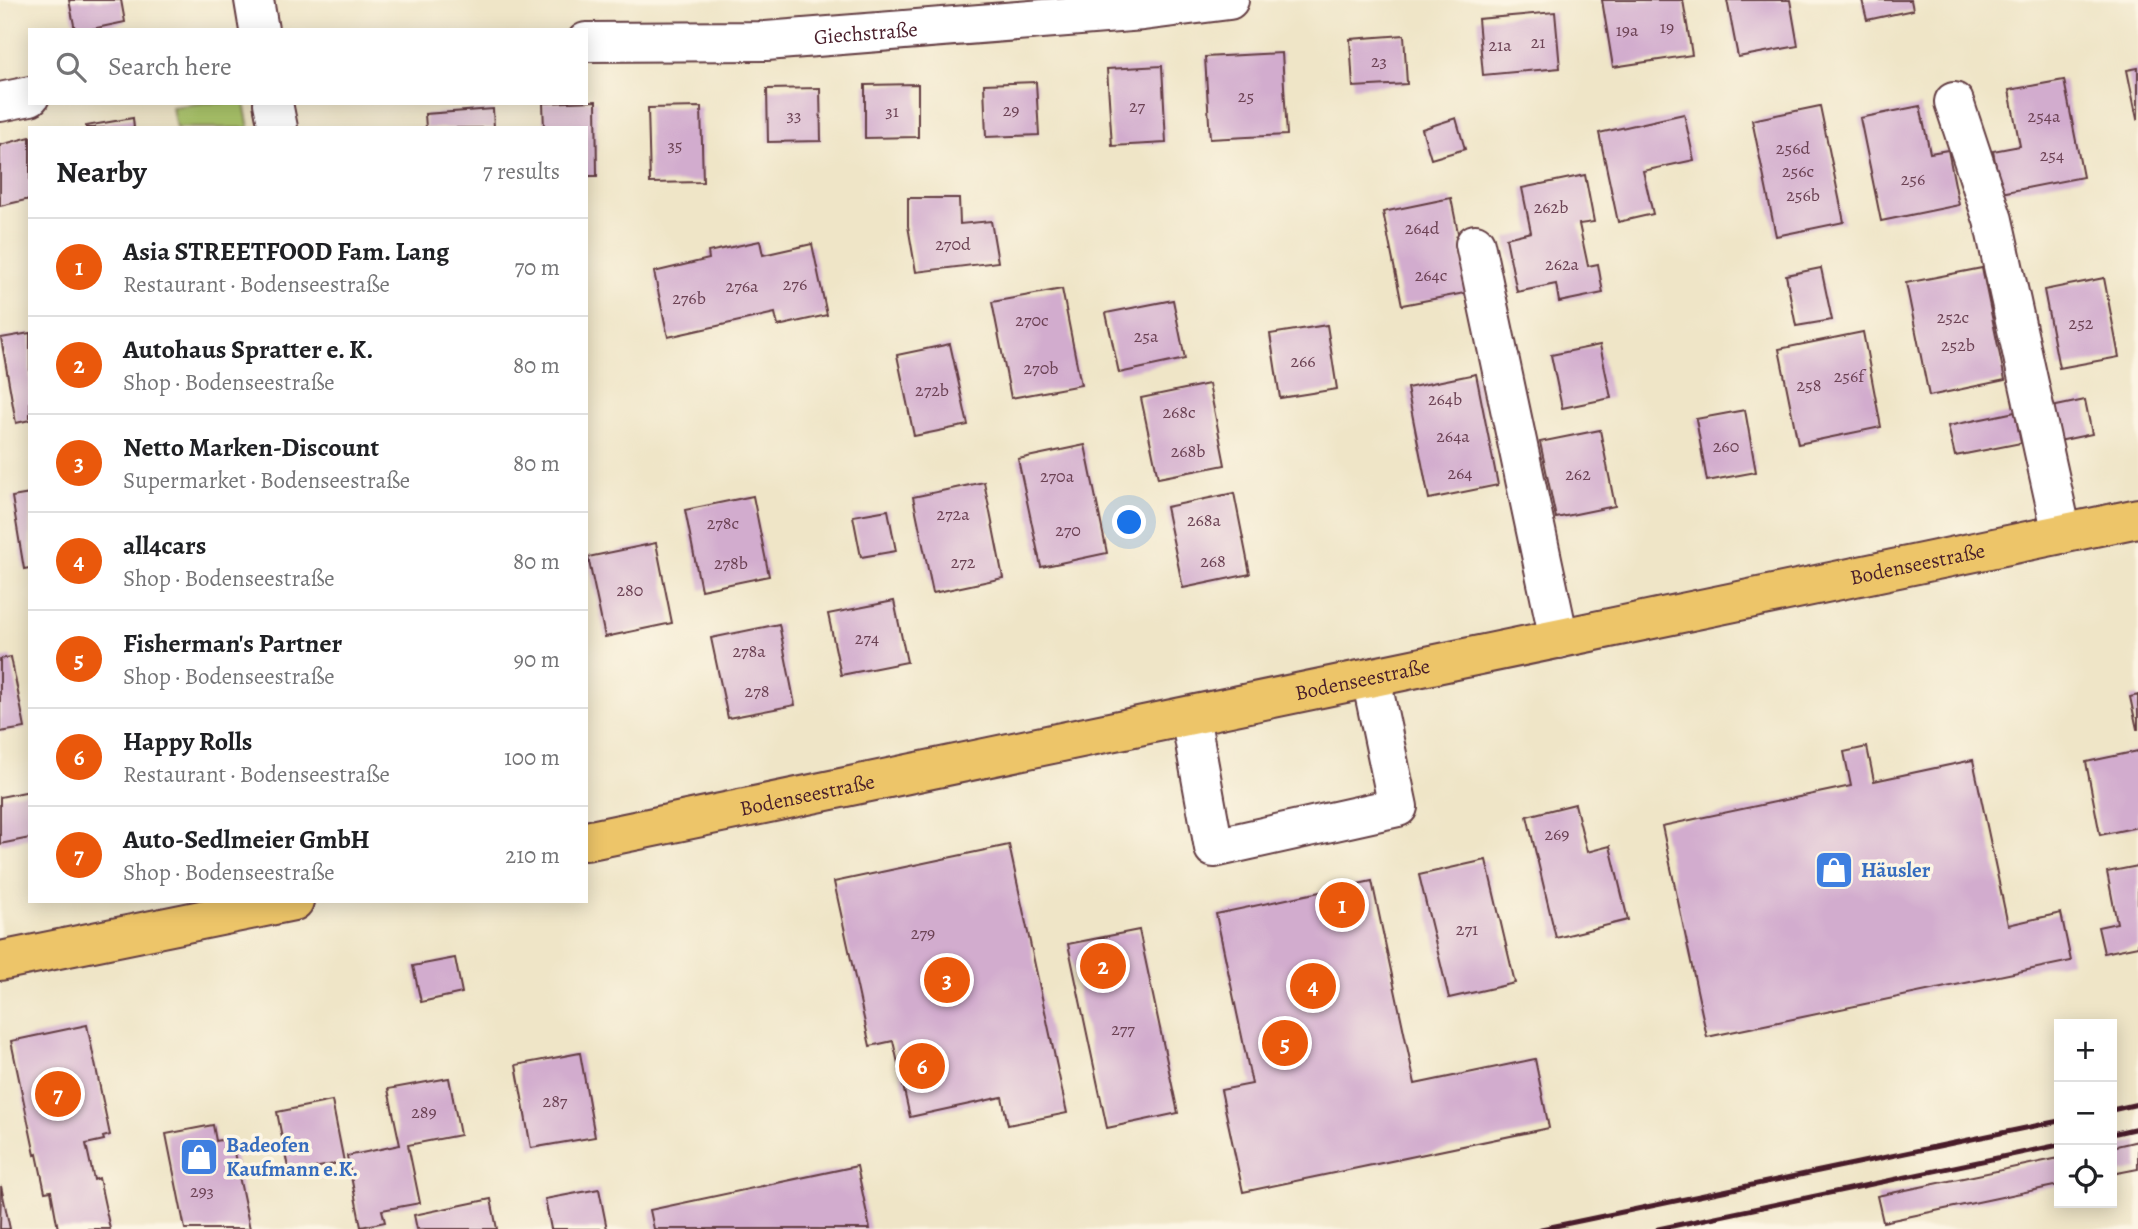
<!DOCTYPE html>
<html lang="en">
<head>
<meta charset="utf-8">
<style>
  body { margin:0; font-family:Alegreya,serif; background:#f2f2f2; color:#202124 }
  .controls { position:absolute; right:21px; bottom:21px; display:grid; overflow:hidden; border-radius:0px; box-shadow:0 4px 18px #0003 }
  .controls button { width:63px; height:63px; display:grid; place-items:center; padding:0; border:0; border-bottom:2px solid #e0e0e0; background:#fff; color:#202124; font:35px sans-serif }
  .you { position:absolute; left:1130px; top:523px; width:24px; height:24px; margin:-18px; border:5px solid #fff; border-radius:50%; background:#1a73e8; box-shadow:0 0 0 10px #1a73e833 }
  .badge { display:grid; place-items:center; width:46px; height:46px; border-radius:50%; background:#ea580c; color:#fff; font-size:23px; font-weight:700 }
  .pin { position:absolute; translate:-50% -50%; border:4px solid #fff; box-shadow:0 2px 7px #0006 }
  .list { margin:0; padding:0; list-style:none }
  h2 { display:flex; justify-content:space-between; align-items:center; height:91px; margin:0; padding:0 28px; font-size:30px }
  h2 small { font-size:23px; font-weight:400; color:#757577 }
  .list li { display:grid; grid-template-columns:46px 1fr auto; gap:21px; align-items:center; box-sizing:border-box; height:98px; padding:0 28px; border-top:2px solid #e0e0e0 }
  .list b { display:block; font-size:26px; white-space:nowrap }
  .list p { margin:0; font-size:23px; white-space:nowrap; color:#757577 }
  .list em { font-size:23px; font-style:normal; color:#757577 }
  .icon { flex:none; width:38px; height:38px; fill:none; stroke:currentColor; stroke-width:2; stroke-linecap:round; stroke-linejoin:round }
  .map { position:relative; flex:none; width:2138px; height:1229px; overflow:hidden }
  .search { position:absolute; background:#fff; box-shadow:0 4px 18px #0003; left:28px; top:28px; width:560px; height:77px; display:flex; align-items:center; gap:18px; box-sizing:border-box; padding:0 24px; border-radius:0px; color:#757577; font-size:26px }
  .panel { position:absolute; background:#fff; box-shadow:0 4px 18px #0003; left:28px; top:126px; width:560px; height:777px; border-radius:0px }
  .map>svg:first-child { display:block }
</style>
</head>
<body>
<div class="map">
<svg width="2138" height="1229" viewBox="0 0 2138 1229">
  <rect width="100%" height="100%" fill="#fcf5e5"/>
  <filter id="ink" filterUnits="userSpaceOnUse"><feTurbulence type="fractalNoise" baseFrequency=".0143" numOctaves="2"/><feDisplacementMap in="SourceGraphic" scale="14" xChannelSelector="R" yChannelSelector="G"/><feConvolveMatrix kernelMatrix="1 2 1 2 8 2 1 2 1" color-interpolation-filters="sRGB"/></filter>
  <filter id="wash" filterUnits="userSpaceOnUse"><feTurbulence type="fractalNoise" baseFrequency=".00686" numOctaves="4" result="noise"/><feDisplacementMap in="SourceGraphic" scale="28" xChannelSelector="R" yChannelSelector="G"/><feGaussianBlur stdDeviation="1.57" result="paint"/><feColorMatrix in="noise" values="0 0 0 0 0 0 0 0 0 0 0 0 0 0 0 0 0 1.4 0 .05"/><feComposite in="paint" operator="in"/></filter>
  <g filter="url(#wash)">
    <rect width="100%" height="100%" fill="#efe5c7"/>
    <path fill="#aac46a" stroke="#7a724a" stroke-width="2" d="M203,103H244L249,128H176L172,107Z"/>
    <g id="blocks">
      <path fill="#d2acce" d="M69,0H121L125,22L87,30H75Z
        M1602,0H1683L1692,55L1613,67Z
        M1727,0H1790L1798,46L1738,57Z
        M1862,0H1911L1913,10L1867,20Z
        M1555,12L1560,68L1483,75L1478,19Z
        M1404,35L1407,84L1353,87L1350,39Z
        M1282,53L1287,135L1210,139L1205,57Z
        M1162,66L1166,143L1112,146L1107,69Z
        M2138,68V118L2137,119L2127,70Z
        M2064,80L2083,177L2001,193L1993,151L2020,146L2009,90Z
        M1036,82L1039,135L986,137L984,84Z
        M918,84V137L865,138V85Z
        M820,88L821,141L768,142L767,89Z
        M596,101L597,176H586V128H544L543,103Z
        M1820,106L1844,222L1776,236L1752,120Z
        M1920,106L1930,153L1948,150L1959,205L1881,221L1860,118Z
        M701,107L703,182L650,183L648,108Z
        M493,109L494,128H426L425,114Z
        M1684,114L1694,160L1643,171L1653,214L1618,222L1599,133Z
        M133,118L134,128H86V126Z
        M1456,118L1465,149L1431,159L1422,129Z
        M30,137V199L0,206V145Z
        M1585,175L1594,222L1579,224L1588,266L1598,264L1603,293L1559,302L1556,284L1517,292L1506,238L1531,232L1522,188Z
        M908,198H959L960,224L991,221L998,262L916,272L908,226Z
        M1451,198L1470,292L1402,305L1383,212Z
        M760,241L763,255L812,244L827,315L778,326L775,313L668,337L654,272L709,259L708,252Z
        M1821,268L1832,320L1796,326L1786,275Z
        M1982,268L2005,380L1929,396L1906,283Z
        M2104,278L2119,357L2059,368L2044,290Z
        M1062,289L1081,385L1011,398L992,302Z
        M1173,300L1185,359L1119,373L1106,313Z
        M1327,325L1337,389L1280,398L1270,334Z
        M1863,332L1881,427L1798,444L1779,349Z
        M30,333V420L16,423L1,338Z
        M950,344L968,425L914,436L897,355Z
        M1600,345L1611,398L1562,408L1551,355Z
        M1476,374L1498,485L1429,499L1407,388Z
        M1209,384L1225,465L1158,478L1141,398Z
        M2085,400L2092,434L2054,442L2047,408Z
        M1745,410L1756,472L1707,481L1696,419Z
        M2015,412L2021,443L1955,456L1948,426Z
        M1600,430L1615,506L1556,518L1540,442Z
        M1085,445L1107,553L1041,567L1018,459Z
        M984,482L1003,578L933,593L913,497Z
        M1234,493L1250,574L1183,588L1166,507Z
        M30,494V568L24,569L12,497Z
        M753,496L769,576L701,590L685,510Z
        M888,510L896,551L861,557L853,516Z
        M656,543L672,623L605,637L588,557Z
        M894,601L907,662L841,675L828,614Z
        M779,624L795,705L728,718L711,638Z
        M11,657L25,728L0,732V659Z
        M2138,695V729H2137L2130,697Z
        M1867,747L1874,781L1973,760L2008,925L2061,913L2071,961L1707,1037L1662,826L1851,786L1844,752Z
        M2138,751V827L2100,835L2086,762Z
        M30,791V838L0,844V797Z
        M1575,804L1587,852L1610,846L1628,920L1556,938L1527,816Z
        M1009,845L1067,1113L1008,1125L1002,1097L910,1117L893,1041L870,1046L834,882Z
        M1486,860L1515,983L1449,998L1419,875Z
        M2138,866V946L2104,953L2098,927L2117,923L2107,872Z
        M1372,881L1415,1084L1535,1059L1549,1128L1243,1192L1221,1090L1252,1084L1216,914Z
        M1139,930L1178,1113L1107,1128L1068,944Z
        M455,958L462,993L421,1002L413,966Z
        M87,1025L110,1135L103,1137L104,1140L86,1144L94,1180L99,1178L110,1229H58L51,1191L45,1192L37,1154L35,1155L11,1041Z
        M580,1053L595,1137L531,1148L516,1065Z
        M449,1078L460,1135L408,1145L420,1203L382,1210L385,1222L361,1227L347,1156L400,1145L388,1089Z
        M332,1101L344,1162L289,1173L277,1112Z
        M213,1125L216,1141L231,1138L250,1229H185L166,1134Z
        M2138,1141V1169L2112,1174V1147Z
        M2059,1158V1185L1883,1222L1877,1196Z
        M857,1166L870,1229H654L650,1210Z
        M1,1186L10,1229H0Z
        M599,1189L607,1229H551L545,1199Z
        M491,1199L497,1229H417L414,1215Z"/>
    </g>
  </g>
  <g filter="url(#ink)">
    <use href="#blocks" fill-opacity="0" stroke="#633d42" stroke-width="2"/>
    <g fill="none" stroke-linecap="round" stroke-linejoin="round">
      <g stroke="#633d42" stroke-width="42">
        <g id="minor">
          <path d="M254,0L259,30"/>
          <path id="s1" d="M586,42L766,41L1143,11L1229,0"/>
          <path d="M0,102L30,96"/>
          <path d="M1954,102L1993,220L2062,534"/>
          <path d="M273,103L278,128"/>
          <path d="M1475,244L1559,639"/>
          <path d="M1190,716L1214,848L1398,807L1371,678"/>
        </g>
      </g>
      <g stroke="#633d42" stroke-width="42">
        <g id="major">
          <path id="s2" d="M586,841L2138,518"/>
          <path d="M0,961L294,901"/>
        </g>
      </g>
      <use href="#minor" stroke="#fff" stroke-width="38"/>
      <use href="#major" stroke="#edc569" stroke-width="38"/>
      <path stroke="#4a1f2b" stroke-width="5" d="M2112,1110L2138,1104
        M2112,1134L2138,1128
        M1541,1229L2059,1121
        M1658,1229L2059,1145"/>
    </g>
  </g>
  <defs>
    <g id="shop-square" transform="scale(2.0125)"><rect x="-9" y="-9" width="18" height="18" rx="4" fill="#3f7fe0" stroke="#fcf5e5"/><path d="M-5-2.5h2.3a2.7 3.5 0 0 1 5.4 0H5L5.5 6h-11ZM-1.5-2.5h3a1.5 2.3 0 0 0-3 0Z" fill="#fff"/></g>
  </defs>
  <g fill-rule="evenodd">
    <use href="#shop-square" x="1834" y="870"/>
    <use href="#shop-square" x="199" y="1157"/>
  </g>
  <g text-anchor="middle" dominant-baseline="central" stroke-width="7" stroke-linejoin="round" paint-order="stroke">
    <g font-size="18" fill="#6c4254">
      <text x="1667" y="27">19</text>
      <text x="1627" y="30">19a</text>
      <text x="1538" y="42">21</text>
      <text x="1500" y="45">21a</text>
      <text x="1379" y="61">23</text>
      <text x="1246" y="96">25</text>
      <text x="1137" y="106">27</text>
      <text x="1011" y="110">29</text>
      <text x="892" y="111">31</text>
      <text x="794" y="115">33</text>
      <text x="2044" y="116">254a</text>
      <text x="675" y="145">35</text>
      <text x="1793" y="148">256d</text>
      <text x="2052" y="155">254</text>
      <text x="1798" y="171">256c</text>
      <text x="1913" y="179">256</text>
      <text x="1803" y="195">256b</text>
      <text x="1551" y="207">262b</text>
      <text x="1422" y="228">264d</text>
      <text x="953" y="244">270d</text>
      <text x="1562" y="264">262a</text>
      <text x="1431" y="275">264c</text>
      <text x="795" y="284">276</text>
      <text x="742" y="286">276a</text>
      <text x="689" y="298">276b</text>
      <text x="1953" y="317">252c</text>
      <text x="1032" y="320">270c</text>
      <text x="2081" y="323">252</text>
      <text x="1146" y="336">25a</text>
      <text x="1958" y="345">252b</text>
      <text x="1303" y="361">266</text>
      <text x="1041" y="368">270b</text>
      <text x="1849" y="376">256f</text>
      <text x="1809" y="385">258</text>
      <text x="932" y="390">272b</text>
      <text x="1445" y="399">264b</text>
      <text x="1179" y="412">268c</text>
      <text x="1453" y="436">264a</text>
      <text x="1726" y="446">260</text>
      <text x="1188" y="451">268b</text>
      <text x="1460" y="473">264</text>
      <text x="1578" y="474">262</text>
      <text x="1057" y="476">270a</text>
      <text x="953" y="514">272a</text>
      <text x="1204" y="520">268a</text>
      <text x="723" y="523">278c</text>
      <text x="1068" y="530">270</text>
      <text x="1213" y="561">268</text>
      <text x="963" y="562">272</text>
      <text x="731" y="563">278b</text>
      <text x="630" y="590">280</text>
      <text x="867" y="638">274</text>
      <text x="749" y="651">278a</text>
      <text x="757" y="691">278</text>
      <text x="1557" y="834">269</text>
      <text x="1467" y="929">271</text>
      <text x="923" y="933">279</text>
      <text x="1123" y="1029">277</text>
      <text x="555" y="1101">287</text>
      <text x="424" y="1112">289</text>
      <text x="202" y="1191">293</text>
    </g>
    <g font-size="21" fill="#4a1f2b" stroke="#fcf5e5">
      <text stroke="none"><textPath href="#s1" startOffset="280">Giechstraße</textPath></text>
      <text stroke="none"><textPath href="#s2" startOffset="1360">Bodenseestraße</textPath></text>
      <text stroke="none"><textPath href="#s2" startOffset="793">Bodenseestraße</textPath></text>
      <text stroke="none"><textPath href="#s2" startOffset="226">Bodenseestraße</textPath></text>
    </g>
    <g font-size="21" font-weight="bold" fill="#366cbe" stroke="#fcf5e5" text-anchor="start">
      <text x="1861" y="870">Häusler</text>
      <text x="226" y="1145">Badeofen<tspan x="226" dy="24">Kaufmann e.K.</tspan></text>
    </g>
  </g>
</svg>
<div class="controls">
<button>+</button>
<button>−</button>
<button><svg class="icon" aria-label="locate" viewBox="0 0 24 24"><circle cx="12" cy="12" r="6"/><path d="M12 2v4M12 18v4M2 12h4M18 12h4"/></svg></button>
</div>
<div class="you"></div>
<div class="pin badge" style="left:1342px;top:905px">1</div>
<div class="pin badge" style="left:1103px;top:966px">2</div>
<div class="pin badge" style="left:947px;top:980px">3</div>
<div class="pin badge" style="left:1313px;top:986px">4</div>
<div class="pin badge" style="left:1285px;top:1043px">5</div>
<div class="pin badge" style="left:922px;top:1066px">6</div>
<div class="pin badge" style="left:58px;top:1094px">7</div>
<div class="search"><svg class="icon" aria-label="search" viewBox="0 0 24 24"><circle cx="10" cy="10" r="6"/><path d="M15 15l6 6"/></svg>Search here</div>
<section class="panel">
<h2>Nearby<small>7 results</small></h2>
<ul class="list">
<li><span class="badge">1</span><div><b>Asia STREETFOOD Fam. Lang</b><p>Restaurant · Bodenseestraße</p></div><em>70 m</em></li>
<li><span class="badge">2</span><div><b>Autohaus Spratter e. K.</b><p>Shop · Bodenseestraße</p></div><em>80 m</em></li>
<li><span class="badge">3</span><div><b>Netto Marken-Discount</b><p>Supermarket · Bodenseestraße</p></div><em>80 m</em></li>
<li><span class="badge">4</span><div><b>all4cars</b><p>Shop · Bodenseestraße</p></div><em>80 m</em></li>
<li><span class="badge">5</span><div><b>Fisherman's Partner</b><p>Shop · Bodenseestraße</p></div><em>90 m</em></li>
<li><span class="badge">6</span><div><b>Happy Rolls</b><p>Restaurant · Bodenseestraße</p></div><em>100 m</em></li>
<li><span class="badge">7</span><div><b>Auto-Sedlmeier GmbH</b><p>Shop · Bodenseestraße</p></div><em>210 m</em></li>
</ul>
</section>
</div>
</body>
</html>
